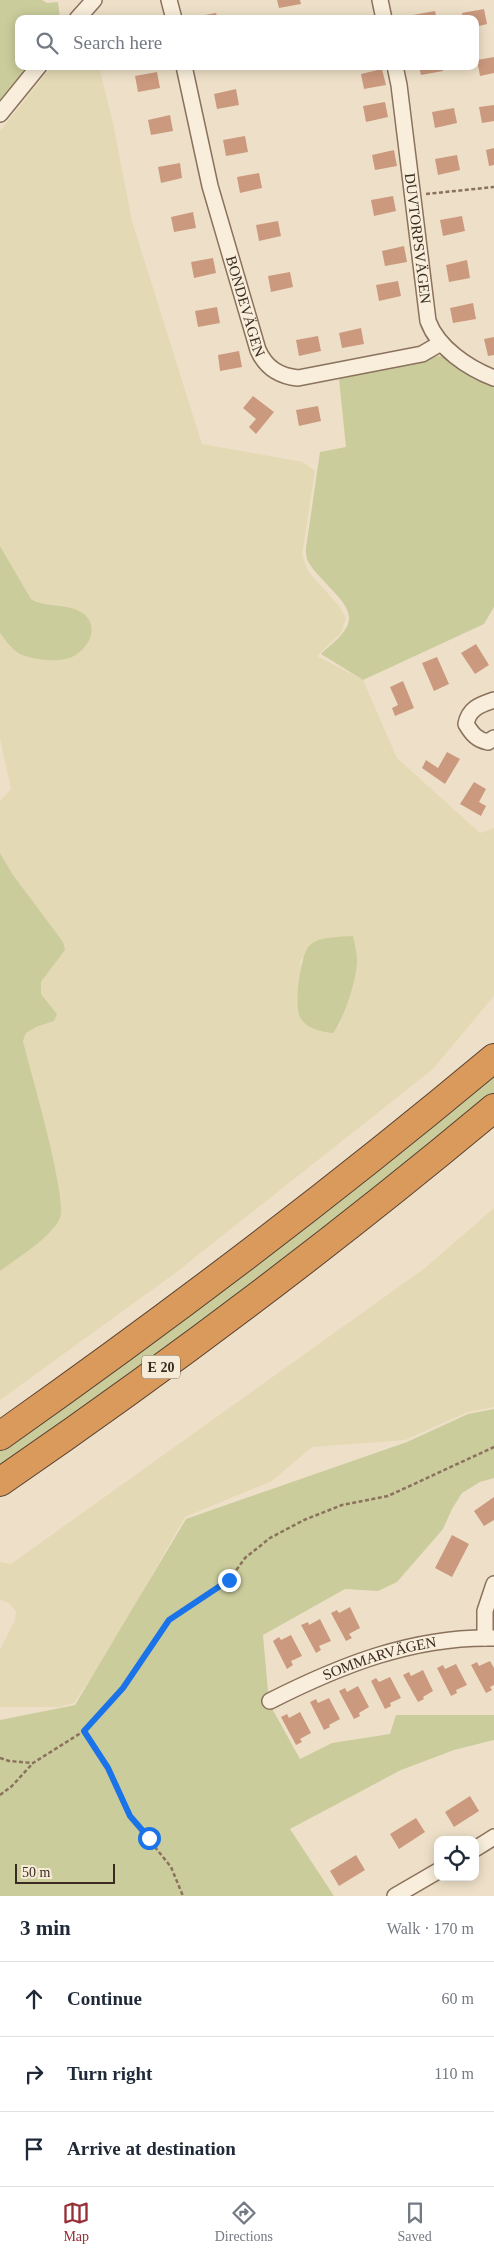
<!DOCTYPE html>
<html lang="en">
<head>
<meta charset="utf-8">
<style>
  body { margin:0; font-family:"Times New Roman",serif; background:#f2f2f3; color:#1f2937 }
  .controls { position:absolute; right:15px; bottom:15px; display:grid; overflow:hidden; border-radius:10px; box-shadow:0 2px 12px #0003 }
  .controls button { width:45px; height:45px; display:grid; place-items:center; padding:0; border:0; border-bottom:1px solid #e0e1e3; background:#fff; color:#1f2937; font:25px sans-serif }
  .scale { position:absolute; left:15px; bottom:12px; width:100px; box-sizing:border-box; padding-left:5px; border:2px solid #3a2b20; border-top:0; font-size:14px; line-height:18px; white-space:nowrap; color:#3a2b20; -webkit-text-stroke:4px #f5ebd7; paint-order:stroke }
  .stop { position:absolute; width:15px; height:15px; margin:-11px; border:4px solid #1a73e8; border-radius:50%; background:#fff }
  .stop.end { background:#1a73e8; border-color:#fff; box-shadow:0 1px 5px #0008 }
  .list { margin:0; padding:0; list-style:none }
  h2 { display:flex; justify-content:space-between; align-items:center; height:65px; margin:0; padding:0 20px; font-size:21px }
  h2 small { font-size:16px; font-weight:400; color:#747a83 }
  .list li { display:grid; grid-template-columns:32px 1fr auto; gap:15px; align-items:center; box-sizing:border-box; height:75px; padding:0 20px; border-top:1px solid #e0e1e3 }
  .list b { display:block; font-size:19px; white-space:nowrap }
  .list em { font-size:16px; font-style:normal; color:#747a83 }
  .icon { flex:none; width:28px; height:28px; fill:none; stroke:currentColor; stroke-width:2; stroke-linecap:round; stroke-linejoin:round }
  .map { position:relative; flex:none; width:494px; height:1896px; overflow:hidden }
  .search { position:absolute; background:#fff; box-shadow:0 2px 12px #0003; left:15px; right:15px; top:15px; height:55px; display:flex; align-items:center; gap:12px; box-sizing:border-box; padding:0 18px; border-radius:10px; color:#747a83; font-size:19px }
  .sheet { height:290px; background:#fff }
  nav { display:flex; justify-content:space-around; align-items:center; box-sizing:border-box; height:70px; border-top:1px solid #e0e1e3; background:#fff; font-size:14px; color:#747a83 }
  nav a { display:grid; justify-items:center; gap:2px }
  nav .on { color:#982e36 }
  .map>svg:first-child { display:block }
</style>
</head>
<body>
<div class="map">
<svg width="494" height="1896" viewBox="0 0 494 1896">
  <rect width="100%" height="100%" fill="#eee0c8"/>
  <path fill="#e4d9b5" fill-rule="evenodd" d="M52,66H99L113,123L132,221L202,444L303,462L315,471L302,555L308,571L339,606L346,618L341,633L317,656L363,680L397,758L480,833L494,828V996L433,1069L174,1274L0,1400V1271L53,1230V1162L23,1041L26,1033L36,1027L54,1021L57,1014L41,994V982L65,950L13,875L0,853V801L11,789L0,739V633L15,650L46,605L31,599L0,546V131ZM353,936L357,965L339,1026L299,1016L298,1005L301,959Z
    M494,1208V1407L468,1412L405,1440L312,1447L272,1481L185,1517L112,1646L74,1703L59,1707H0V1650L15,1620L16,1611L9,1603L0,1600V1562L11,1564L425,1268Z"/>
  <path fill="#cacc9b" d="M0,0H42L47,3L58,2L60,19H19V66H29L0,104Z
    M439,356L445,357L494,384V607L484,624L363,680L321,654C330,645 348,633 349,619C351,601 314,577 307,559C306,556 306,551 306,548L320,452L346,447L339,379L341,376Z
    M0,546L31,599C47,609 72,602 86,616C101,632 83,656 65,659C52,662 34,659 22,655C13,651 6,641 0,633Z
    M0,853L13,875L63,942L65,950L41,982V994L57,1014L54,1021L36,1027L26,1033L23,1041C30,1070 68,1198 60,1218C52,1237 17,1258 0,1271Z
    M353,936C355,945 357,953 357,963C356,981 344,1019 333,1033C322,1032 305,1028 300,1017C294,1006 300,956 309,946C318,936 341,937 353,936Z
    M494,1070V1094L482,1104L262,1280L0,1470V1447Z
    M494,1409V1478L480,1482L462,1493L452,1509L443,1529L397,1582L378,1591L345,1589L263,1635L269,1703L300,1759L332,1743L390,1734L396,1715H494V1740L454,1750L401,1770L290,1829L334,1896H0V1720L75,1705L186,1519L407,1442L468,1414Z"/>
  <path fill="#cb997e" d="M277,0H300L301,4L279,8Z
    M484,9L487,24L475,27V19H463L462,13Z
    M435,11L437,19H414L413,15Z
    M216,13L218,19H195L194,17Z
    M494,57V73L480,76L477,60Z
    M419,66H442L443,71L421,75Z
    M382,69L386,85L364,89L361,74Z
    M157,72L160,88L138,92L135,76Z
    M236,89L239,105L217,109L214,94Z
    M385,102L388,117L366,122L363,106Z
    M494,105V121L482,123L479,107Z
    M454,108L457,123L435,128L432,112Z
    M170,115L173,131L151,135L148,120Z
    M245,136L248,152L226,156L223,140Z
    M494,148V165L489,166L486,150Z
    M394,150L397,166L375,170L372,155Z
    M457,155L460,170L438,175L435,159Z
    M180,163L182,178L161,183L158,167Z
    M259,173L262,188L240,193L237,177Z
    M393,196L396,211L374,216L371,200Z
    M193,212L196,228L174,232L171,217Z
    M462,216L465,231L443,236L440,220Z
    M278,221L281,236L259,241L256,225Z
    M404,246L407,262L385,266L382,251Z
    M213,258L216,273L194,278L191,262Z
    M467,260L470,278L449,282L446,265Z
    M290,272L293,287L271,292L268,276Z
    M398,281L401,296L379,301L376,285Z
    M473,303L476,319L453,323L450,308Z
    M217,307L220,323L198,327L195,311Z
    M361,328L364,344L342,348L339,333Z
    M318,336L321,351L299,356L296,340Z
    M494,337V355L488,356L484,339Z
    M239,351L242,367L220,371L218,355Z
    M253,396L274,412L256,434L249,427L256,419L243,408Z
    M318,406L321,421L299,426L296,410Z
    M476,644L489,665L475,674L461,653Z
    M437,657L449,684L434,691L422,663Z
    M403,681L414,708L395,716L392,708L398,705L390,687Z
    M447,752L460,759L445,784L422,768L426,760L438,768Z
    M474,782L486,789L479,802L486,806L481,816L460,804Z
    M494,1497V1520L484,1526L474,1511Z
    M452,1535L469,1544L452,1577L435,1568Z
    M350,1607L360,1628L349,1634L352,1638L346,1641L331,1613L337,1610L339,1613Z
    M320,1619L331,1641L319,1646L321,1650L316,1653L301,1625L308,1622L309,1625Z
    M291,1635L302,1656L291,1661L293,1665L287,1669L273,1641L279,1637L281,1640Z
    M490,1661L494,1668V1685L490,1687L492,1690L486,1693L471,1665L477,1662L479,1666Z
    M456,1664L467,1685L456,1690L457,1693L451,1696L437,1668L443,1665L445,1669Z
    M423,1670L433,1691L423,1697L424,1699L418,1702L403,1675L409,1672L411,1676Z
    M390,1677L401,1698L390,1703L391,1706L385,1709L371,1681L376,1678L379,1682Z
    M358,1686L369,1707L359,1713L360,1716L354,1719L339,1691L345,1688L347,1692Z
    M329,1698L340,1719L329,1725L330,1727L324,1730L310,1702L316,1699L318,1703Z
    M300,1712L311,1733L300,1739L302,1742L296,1745L281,1717L287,1714L289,1718Z
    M470,1796L479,1811L454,1827L445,1812Z
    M416,1818L425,1832L399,1849L390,1834Z
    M356,1855L365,1870L339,1886L330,1871Z"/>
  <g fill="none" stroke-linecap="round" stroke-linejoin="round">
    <g stroke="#8a725d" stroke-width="18">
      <g id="street">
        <path d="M169,0L174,19"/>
        <path d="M380,0L384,19"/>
        <path d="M77,19L94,0"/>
        <path id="s1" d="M184,66L210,186L258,350C266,368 279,376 298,378L422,354L441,343"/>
        <path id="s2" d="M395,66L399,85L428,321C438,348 468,368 494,378"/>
        <path d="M0,114L39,66"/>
        <path d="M494,700C480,705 469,708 466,724C472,734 477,740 488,742L494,738"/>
        <path d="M485,1638V1611L494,1584"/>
        <path id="s3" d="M270,1701C341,1665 414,1636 494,1638"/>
        <path d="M475,1849L494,1837"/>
        <path d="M395,1896L438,1871"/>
      </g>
    </g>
    <g stroke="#584031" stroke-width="30">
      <path id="highway" d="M0,1436C170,1316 335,1191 494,1058
        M0,1482C170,1365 336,1240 494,1108"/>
    </g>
    <path stroke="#8a725d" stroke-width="2.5" stroke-dasharray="4 2.5" stroke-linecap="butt" d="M426,194L494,187
      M84,1731L108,1768L130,1816L171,1867L183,1896
      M0,1758L9,1761L33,1763L84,1731L123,1688L169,1620L229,1580L245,1558L270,1538L304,1520L342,1505L388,1496L494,1447
      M0,1795L12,1786L33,1763"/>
    <use href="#street" stroke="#f9eedb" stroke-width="15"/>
    <use href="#highway" stroke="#da9a5b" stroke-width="28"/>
  </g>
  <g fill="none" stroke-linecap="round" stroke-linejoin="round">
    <path stroke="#1a73e8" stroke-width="6" d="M149,1838L130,1816L108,1768L84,1731L123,1688L169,1620L229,1580"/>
  </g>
  <g text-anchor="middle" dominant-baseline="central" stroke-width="5" stroke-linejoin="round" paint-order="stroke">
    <rect fill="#f5ebd7" stroke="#726557" stroke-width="1" x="142" y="1355.5" width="38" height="23" rx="4"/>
    <g font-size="14" font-weight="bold" fill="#3a2b20">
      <text x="161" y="1367">E 20</text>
    </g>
    <g font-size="15" fill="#3a2b20" stroke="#f5ebd7">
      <text stroke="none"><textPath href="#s2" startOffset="174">DUVTORPSVÄGEN</textPath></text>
      <text stroke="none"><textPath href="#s1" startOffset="248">BONDEVÄGEN</textPath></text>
      <text stroke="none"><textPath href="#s3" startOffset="118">SOMMARVÄGEN</textPath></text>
    </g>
  </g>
</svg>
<div class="controls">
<button><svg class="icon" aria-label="locate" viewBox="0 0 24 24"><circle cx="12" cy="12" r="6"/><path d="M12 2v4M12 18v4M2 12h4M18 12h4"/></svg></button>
</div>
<div class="scale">50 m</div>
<div class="stop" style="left:149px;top:1838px"></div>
<div class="stop end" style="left:229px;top:1580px"></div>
<div class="search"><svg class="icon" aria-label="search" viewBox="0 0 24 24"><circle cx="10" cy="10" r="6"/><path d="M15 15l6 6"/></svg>Search here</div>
</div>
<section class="sheet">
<h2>3 min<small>Walk · 170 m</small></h2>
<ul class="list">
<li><svg class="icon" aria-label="ahead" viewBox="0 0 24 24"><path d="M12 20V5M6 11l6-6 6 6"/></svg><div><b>Continue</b></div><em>60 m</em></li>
<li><svg class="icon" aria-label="right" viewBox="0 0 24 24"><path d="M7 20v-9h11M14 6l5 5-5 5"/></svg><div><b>Turn right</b></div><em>110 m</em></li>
<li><svg class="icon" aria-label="arrive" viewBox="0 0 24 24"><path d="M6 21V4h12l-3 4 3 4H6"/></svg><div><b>Arrive at destination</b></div></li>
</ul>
</section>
<nav>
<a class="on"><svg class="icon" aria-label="map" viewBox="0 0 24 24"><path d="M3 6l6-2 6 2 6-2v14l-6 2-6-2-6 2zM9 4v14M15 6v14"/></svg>Map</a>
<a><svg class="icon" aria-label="directions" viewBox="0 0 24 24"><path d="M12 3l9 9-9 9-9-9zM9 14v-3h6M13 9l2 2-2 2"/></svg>Directions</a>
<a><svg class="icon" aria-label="saved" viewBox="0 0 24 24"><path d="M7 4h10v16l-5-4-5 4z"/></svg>Saved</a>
</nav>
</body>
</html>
